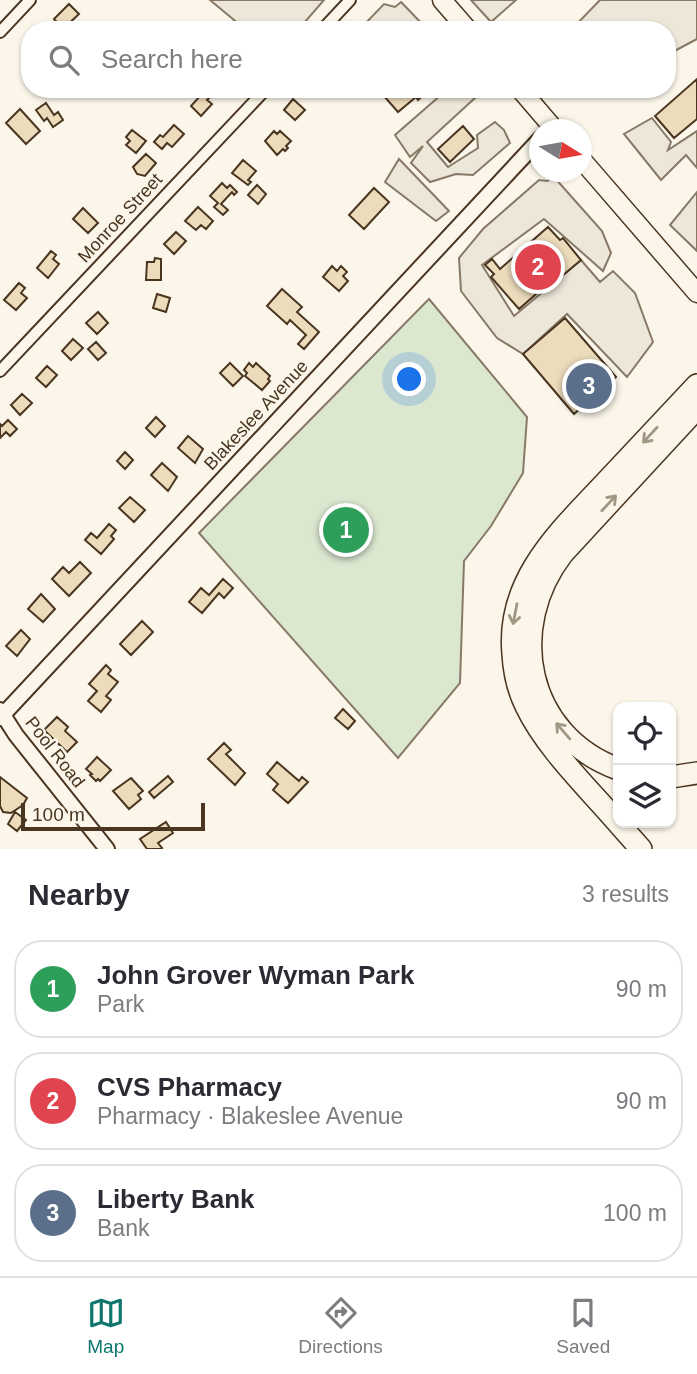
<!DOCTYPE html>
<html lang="en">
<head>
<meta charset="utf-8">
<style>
  body { margin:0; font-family:Arial,sans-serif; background:#f7f7f7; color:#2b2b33 }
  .controls { position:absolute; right:21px; bottom:21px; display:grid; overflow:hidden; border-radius:14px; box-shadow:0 2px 5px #0004 }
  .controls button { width:63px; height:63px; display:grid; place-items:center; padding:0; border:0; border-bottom:2px solid #e1e1e2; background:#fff; color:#2b2b33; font:35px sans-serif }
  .compass { position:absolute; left:529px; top:119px; width:63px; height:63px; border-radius:50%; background:#fff; box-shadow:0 2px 5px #0004; rotate:101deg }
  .scale { position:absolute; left:21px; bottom:18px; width:184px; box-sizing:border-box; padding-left:7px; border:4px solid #4a3520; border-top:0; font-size:19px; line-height:24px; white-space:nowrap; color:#4a3520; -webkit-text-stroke:5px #fbf6e9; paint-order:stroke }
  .you { position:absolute; left:410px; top:380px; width:24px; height:24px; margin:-18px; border:5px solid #fff; border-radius:50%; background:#1a73e8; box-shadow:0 0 0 10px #1a73e833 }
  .badge { display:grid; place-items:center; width:46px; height:46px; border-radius:50%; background:#0f766e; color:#fff; font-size:23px; font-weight:700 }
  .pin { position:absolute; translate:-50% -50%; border:4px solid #fff; box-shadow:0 2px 7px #0006 }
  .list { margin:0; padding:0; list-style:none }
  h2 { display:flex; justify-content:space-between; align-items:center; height:91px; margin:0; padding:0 28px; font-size:30px }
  h2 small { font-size:23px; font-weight:400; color:#7c7c81 }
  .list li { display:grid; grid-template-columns:46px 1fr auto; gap:21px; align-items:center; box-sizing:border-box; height:98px; margin:0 14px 14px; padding:0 14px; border:2px solid #e1e1e2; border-radius:28px }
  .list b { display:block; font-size:26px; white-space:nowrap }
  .list p { margin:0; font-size:23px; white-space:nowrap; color:#7c7c81 }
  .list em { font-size:23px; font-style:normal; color:#7c7c81 }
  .icon { flex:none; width:38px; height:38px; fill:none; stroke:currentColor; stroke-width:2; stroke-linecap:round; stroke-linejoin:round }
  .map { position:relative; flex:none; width:697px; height:849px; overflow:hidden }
  .search { position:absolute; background:#fff; box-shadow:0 2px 5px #0004; left:21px; right:21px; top:21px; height:77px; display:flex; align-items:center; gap:18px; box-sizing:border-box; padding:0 24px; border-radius:28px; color:#7c7c81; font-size:26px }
  .sheet { height:427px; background:#fff }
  nav { display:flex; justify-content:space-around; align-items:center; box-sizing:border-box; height:98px; border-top:2px solid #e1e1e2; background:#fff; font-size:19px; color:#7c7c81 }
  nav a { display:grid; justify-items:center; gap:4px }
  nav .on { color:#0f766e }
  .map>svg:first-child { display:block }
</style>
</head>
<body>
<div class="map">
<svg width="697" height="849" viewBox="0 0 697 849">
  <rect width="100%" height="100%" fill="#fbf6e9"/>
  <path fill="#dce7d0" stroke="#887966" stroke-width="2" d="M429,299L527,417L523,473L491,526L464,561L460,683L398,758L199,533Z"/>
  <path fill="#ede7d9" stroke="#887966" stroke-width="2" d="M210,0H324L298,30H246Z
    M471,0H516L491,22Z
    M600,0H697V39L667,55V30H631L624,23L616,30H571Z
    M401,2L428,30H359L384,4L395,7Z
    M439,89H471L476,97L427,142L448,167L478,148L477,135L495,122L504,130L510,143L473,175L456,174L430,182L411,163L423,146L410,157L395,135L442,94Z
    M652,118L671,142L668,150L697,131V168L686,155L661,180L624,134Z
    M399,159L449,211L436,221L385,182Z
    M554,177L602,231L611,253L603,271L544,219L482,265L514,316L581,260L600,282L613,271L635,293L653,342L627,377L567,314L523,354L497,338L461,291L459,258L483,229L539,180L547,181Z
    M697,192V251L670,225Z"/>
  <path fill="#ecdcbc" stroke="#4a3520" stroke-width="2" d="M69,4L79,14L63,29L54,19Z
    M697,79V119L674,138L655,116Z
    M200,89L216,91L207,100L212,104L201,116L191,106L202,94L198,91Z
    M385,89H424L422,91L425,94L418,100L416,97L398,112L383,95L387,92Z
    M293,99L305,110L295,120L284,110Z
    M46,103L54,115L58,112L63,120L53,127L47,118L44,121L36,110Z
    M20,109L40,131L26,144L6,123Z
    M174,125L184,134L172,147L167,143L162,149L154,142L160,135L163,137Z
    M463,126L474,139L450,162L438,149Z
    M132,130L146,141L136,153L126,145L130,141L126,137Z
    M274,131L277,134L280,131L291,141L286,146L288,148L285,151L283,149L277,155L265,141Z
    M146,154L156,163L145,176L137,174L133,167Z
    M243,160L256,171L248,180L251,182L248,185L232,173Z
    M222,183L227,188L230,185L237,192L234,195L232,192L221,204L228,210L223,215L214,207L218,203L210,196Z
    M257,185L266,194L258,204L248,195Z
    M374,188L389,202L364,229L349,215Z
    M198,207L213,221L206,229L201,225L196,230L185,221Z
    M83,208L98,223L88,233L73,219Z
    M548,227L560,240L563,238L581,260L562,276L560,273L519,309L491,277L494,274L485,265L492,259L500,269Z
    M176,232L186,241L174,254L164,244Z
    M51,251L56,255L53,259L59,264L48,278L37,268Z
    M155,258L161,259V280H146L147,262H154Z
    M332,266L337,271L341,266L347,272L343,276L348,281L339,291L323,277Z
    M19,283L25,288L21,293L27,298L16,310L4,300Z
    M282,289L302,307L297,312L319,332L304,349L298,344L306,335L290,320L287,324L267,306Z
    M157,294L170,298L166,312L153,308Z
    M98,312L108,323L97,334L86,323Z
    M565,318L616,377L600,391L605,398L598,404L592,398L574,414L523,354Z
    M73,339L83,348L71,360L62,351Z
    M96,342L106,353L98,360L88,349Z
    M230,363L243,376L233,386L220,373Z
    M249,363L253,367L256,363L270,376L268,379L270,381L262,390L245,376L247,373L244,370Z
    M47,366L57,375L46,387L36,378Z
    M22,394L32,403L20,415L11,405Z
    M156,417L165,426L155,437L146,428Z
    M8,420L17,429L10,436L6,432L0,438V424L2,426Z
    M188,436L203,449L195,463L178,448Z
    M125,452L133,460L125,469L117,461Z
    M162,463L177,477L168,491L151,475Z
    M130,497L145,510L134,522L119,508Z
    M109,524L116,530L111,536L114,539L101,554L85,540L91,533L97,538Z
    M80,562L91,573L69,596L52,579L63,567L69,573Z
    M223,579L233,588L224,598L219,593L202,613L189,602L201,588L209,595Z
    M41,594L55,609L43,622L28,609Z
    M142,621L153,632L131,655L120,644Z
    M21,630L30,639L17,656L6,646Z
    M106,665L111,670L108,674L118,682L106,696L111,700L101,712L88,701L97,691L89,684Z
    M343,709L355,721L348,729L335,718Z
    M57,717L68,727L65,731L77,742L67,752L44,730Z
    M224,743L231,750L226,754L245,773L235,785L208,759Z
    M97,757L111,770L100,781L98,779L96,781L90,775L92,774L86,769Z
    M277,762L299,781L302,777L308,782L288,803L273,790L278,784L267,774Z
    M168,776L173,782L154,798L149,792Z
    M0,777L27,798L23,805L11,813L3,812L0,806Z
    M131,778L143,791L138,795L141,799L129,809L113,791Z
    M15,812L26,820L17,831L8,824Z
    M166,822L173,833L158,843L162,848L160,849H147L140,839Z"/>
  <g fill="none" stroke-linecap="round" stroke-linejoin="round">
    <g stroke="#4a3520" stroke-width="14">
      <path id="minor" d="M322,30L350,0
        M0,32L30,0
        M0,371L266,89"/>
    </g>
    <g stroke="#4a3520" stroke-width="18">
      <path id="tertiary" d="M0,710L16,735L107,849
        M0,718L540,139"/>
    </g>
    <g stroke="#4a3520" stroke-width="21">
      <path id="primary" d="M442,0L468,30
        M520,89L555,130
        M582,160L697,293"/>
    </g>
    <g stroke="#4a3520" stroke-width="24">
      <path id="motorway" d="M618,769C526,735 505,628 563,553L697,408
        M671,777L697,773
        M618,823C587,787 546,748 526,706C518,690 514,671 513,654C506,580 559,532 606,482C636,450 667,417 697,385
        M618,823L641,849"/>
    </g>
    <use href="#minor" stroke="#fbf6e9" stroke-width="10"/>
    <use href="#tertiary" stroke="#fbf6e9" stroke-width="14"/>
    <use href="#primary" stroke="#fbf6e9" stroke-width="18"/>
    <use href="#motorway" stroke="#fbf6e9" stroke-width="21"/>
  </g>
  <defs><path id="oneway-shaft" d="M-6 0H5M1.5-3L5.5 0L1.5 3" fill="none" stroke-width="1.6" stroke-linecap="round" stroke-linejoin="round" transform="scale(1.75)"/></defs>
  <g stroke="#a29684">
    <use href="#oneway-shaft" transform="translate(650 435) rotate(133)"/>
    <use href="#oneway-shaft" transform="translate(609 503) rotate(-47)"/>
    <use href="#oneway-shaft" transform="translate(515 614) rotate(101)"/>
    <use href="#oneway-shaft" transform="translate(563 731) rotate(-131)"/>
  </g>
  <g text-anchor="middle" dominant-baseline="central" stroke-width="5" stroke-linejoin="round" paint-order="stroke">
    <g font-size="18" fill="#4a3520" stroke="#fbf6e9">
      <text transform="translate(120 218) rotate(-47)">Monroe Street</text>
      <text transform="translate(256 415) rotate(-47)">Blakeslee Avenue</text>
      <text transform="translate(55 752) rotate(52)">Pool Road</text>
    </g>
  </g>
</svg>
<div class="controls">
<button><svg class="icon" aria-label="locate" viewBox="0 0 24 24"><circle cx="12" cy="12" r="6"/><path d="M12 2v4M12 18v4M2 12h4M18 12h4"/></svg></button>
<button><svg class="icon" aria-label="layers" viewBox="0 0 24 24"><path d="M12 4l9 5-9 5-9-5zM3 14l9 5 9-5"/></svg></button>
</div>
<svg class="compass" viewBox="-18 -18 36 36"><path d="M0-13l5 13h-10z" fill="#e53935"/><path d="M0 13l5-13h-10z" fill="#7c7c81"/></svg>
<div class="scale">100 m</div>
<div class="you"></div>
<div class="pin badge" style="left:346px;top:530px;background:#2e9e5b">1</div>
<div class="pin badge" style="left:538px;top:267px;background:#e0444e">2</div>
<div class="pin badge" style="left:589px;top:386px;background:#5c6f8a">3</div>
<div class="search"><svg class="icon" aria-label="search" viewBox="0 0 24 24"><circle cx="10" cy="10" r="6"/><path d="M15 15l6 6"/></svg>Search here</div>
</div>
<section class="sheet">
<h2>Nearby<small>3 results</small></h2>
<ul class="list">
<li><span class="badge" style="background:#2e9e5b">1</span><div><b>John Grover Wyman Park</b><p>Park</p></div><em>90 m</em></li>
<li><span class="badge" style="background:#e0444e">2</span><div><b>CVS Pharmacy</b><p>Pharmacy · Blakeslee Avenue</p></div><em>90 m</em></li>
<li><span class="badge" style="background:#5c6f8a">3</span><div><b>Liberty Bank</b><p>Bank</p></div><em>100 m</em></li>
</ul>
</section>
<nav>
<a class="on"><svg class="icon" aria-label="map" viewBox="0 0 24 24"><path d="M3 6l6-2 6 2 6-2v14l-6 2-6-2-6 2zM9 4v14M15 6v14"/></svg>Map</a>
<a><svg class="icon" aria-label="directions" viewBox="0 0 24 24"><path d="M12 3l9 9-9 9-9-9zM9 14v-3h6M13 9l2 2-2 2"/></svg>Directions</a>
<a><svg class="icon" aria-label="saved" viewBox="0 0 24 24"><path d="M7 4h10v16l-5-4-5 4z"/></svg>Saved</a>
</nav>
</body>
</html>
